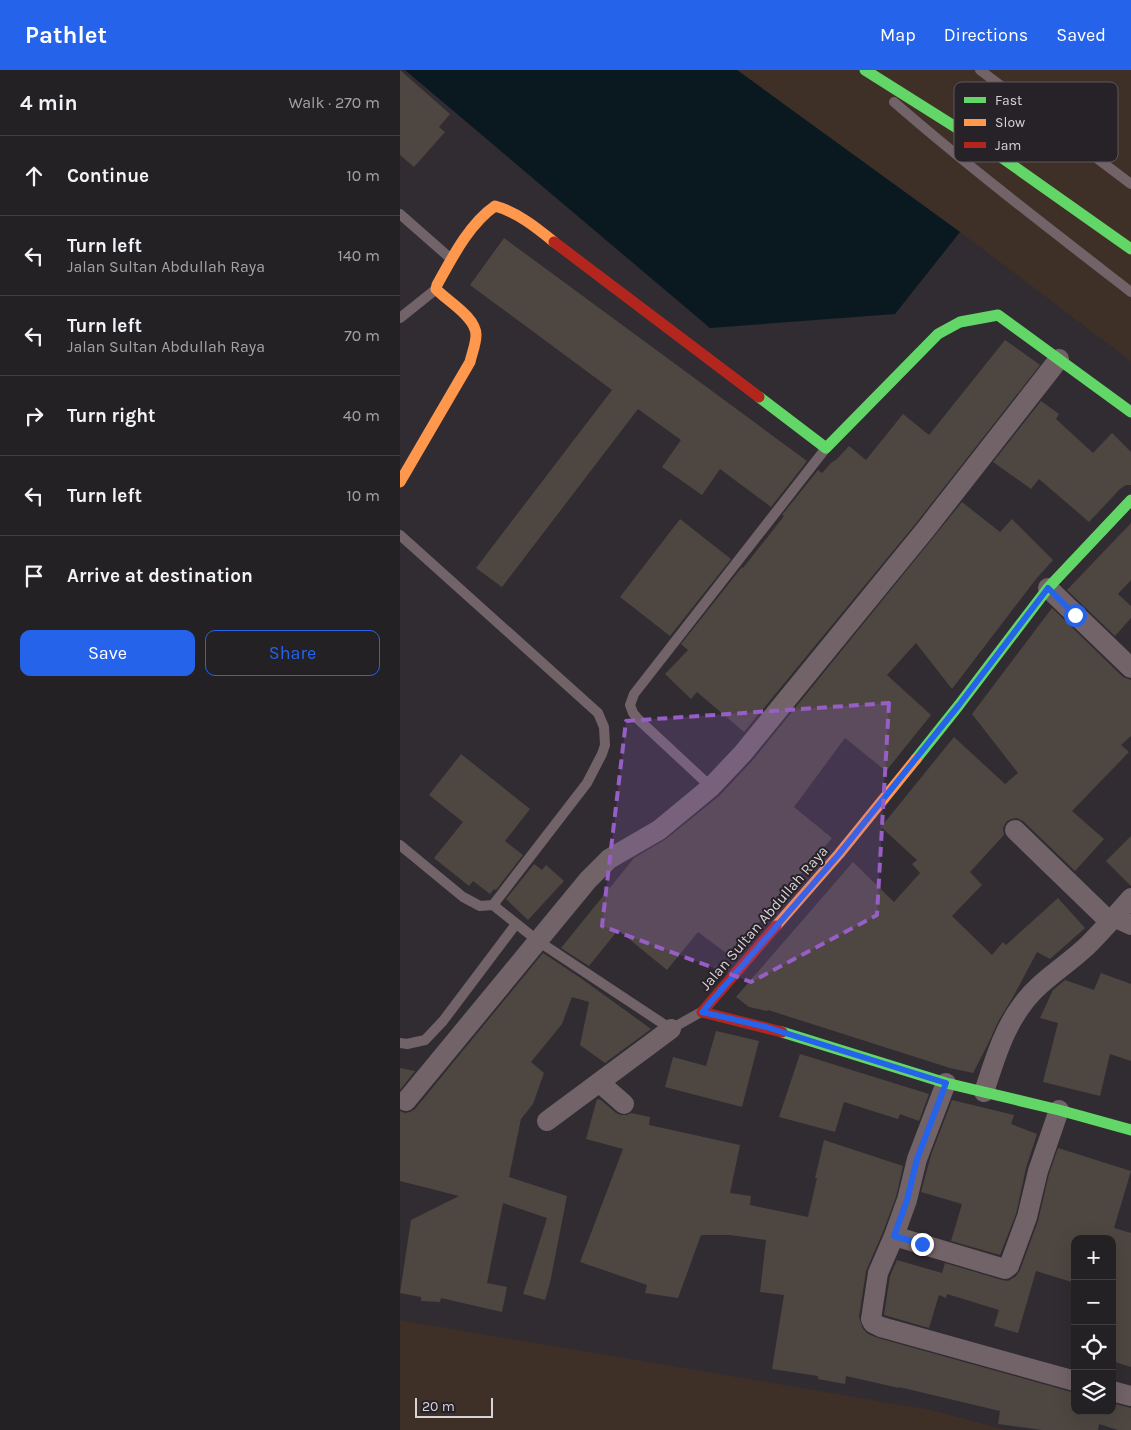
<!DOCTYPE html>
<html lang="en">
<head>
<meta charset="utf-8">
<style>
  body { margin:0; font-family:Karla,sans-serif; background:#2c292d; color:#f1f3f6 }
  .controls { position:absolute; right:15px; bottom:15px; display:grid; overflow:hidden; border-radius:10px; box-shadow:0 5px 20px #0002 }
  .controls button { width:45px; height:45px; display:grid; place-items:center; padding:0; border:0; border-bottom:1px solid #413e42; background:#242125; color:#f1f3f6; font:25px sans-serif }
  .scale { position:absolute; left:15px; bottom:12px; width:78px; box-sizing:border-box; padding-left:5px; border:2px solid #d8d3d8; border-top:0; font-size:14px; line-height:18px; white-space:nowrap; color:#d8d3d8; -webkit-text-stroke:4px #272128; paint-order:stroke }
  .stop { position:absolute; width:15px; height:15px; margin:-11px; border:4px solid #2563eb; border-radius:50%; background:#fff }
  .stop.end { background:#2563eb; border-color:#fff; box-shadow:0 1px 5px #0008 }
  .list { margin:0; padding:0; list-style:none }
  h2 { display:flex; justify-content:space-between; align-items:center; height:65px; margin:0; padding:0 20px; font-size:21px }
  h2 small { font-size:16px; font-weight:400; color:#a3a3a7 }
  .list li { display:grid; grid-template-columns:32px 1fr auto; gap:15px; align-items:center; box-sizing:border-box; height:80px; padding:0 20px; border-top:1px solid #413e42 }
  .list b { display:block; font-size:19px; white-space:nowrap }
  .list p { margin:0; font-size:16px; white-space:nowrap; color:#a3a3a7 }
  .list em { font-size:16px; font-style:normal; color:#a3a3a7 }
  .actions { display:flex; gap:10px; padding:15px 20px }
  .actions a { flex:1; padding:11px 0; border:1px solid #2563eb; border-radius:10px; text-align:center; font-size:18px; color:#2563eb }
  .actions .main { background:#2563eb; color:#fff }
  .icon { flex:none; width:28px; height:28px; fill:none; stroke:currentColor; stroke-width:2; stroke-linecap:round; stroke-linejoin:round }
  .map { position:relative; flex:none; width:731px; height:1360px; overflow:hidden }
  header { display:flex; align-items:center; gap:30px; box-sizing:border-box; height:70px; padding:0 25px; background:#2563eb; color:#fff }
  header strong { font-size:24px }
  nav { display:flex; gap:28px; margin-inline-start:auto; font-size:18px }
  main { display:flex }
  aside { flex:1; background:#242125 }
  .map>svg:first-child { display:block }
</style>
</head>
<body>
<header>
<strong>Pathlet</strong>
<nav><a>Map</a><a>Directions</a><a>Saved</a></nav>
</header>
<main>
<aside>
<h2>4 min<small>Walk · 270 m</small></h2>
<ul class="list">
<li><svg class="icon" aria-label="ahead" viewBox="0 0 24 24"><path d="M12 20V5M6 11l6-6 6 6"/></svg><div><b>Continue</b></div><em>10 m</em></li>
<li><svg class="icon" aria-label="left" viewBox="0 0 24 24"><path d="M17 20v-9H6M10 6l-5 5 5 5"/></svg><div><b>Turn left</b><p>Jalan Sultan Abdullah Raya</p></div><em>140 m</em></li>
<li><svg class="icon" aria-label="left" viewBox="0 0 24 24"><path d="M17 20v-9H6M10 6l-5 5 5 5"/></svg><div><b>Turn left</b><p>Jalan Sultan Abdullah Raya</p></div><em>70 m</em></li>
<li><svg class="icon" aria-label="right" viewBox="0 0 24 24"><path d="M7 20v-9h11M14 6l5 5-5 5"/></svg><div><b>Turn right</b></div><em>40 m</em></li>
<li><svg class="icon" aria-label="left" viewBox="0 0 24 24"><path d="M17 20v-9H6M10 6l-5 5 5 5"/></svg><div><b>Turn left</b></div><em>10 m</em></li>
<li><svg class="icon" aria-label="arrive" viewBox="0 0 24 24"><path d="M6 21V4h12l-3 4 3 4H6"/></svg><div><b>Arrive at destination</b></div></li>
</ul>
<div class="actions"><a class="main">Save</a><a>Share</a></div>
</aside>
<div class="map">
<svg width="731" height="1360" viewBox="0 0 731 1360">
  <rect width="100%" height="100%" fill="#302c31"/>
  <path fill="#3f3027" d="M337,0H731V291L560,162Z
    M0,1250L531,1340L606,1360H0Z"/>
  <path fill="#0a191f" d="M5,0H337L560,162L495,244L310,258Z"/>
  <path fill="#4e4741" d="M0,0L50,44L39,57L45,62L14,97L0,85Z
    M104,168L407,391L371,437L320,399L302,425L262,397L281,370L238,339L102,517L76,498L212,320L70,215Z
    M605,270L640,295L517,452L344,662L297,622L291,629L265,604L288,580L281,574L342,497L343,498L384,446L382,445L418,400L422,403L431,393L437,389L449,376L466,390L503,344L529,365Z
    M641,331L659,344L656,349L693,383L712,363L731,382V415H726L720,419L689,452L639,409L631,419L593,392Z
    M562,432L600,462L612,449L653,490L636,509L552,619L516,573L487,605L531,645L486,701L445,668L394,737L432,768L330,886L298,862L267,900L218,860L189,896L161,878L234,788L266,769L319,726L352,691Z
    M280,449L331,489L270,566L220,527Z
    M731,453V510L718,524L731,536V548L715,566L667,520Z
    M652,538L723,607L731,610V666L721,675L729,682L672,741L704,769L675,801L623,751L617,748L611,749L606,752L603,758L604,765L570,802L582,815L552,846L592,885L603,872L606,875L658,828L685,858L650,889L637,882L613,927L599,950L586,978L573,1003L550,998L368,940L367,941L349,937L336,927L453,792L494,832L520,803L512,794L517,790L481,757L554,667L605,714L618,703L572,644Z
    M61,684L130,739L105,771L123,785L96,820L94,819L90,824L73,811L69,816L34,788L63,752L29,725Z
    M731,766V816L706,791Z
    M134,794L142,800L146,795L164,811L128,850L106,829Z
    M143,883L182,909L251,959L205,993L180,975L189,932L172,927L162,954L131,992L144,1003L133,1034L121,1049L109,1107L167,1126L150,1213L145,1230L123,1224L147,1148L103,1133L87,1213L107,1217L102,1242L41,1228L40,1232L21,1231V1227L0,1223L11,1150L59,1126L0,1111V1041L5,1043L10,1042L15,1039Z
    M701,903L731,914V991L710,984L700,1026L643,1012L658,953L640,948L653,920L665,910L694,920Z
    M316,961L359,971L342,1037L265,1017L273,987L306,996Z
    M400,984L529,1024L519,1051L500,1044L498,1049L444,1032L435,1062L379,1047Z
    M0,998L15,1001L0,1020Z
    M197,1029L201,1030L216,1043L221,1045H227L231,1043L250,1047L249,1055L340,1075L330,1123L351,1126L350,1135L408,1147L417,1108H415L424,1070L503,1096L496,1127L483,1162L466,1201L459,1247L463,1259L468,1264L478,1268L675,1323V1341H712V1333L731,1338V1360H718L699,1354L698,1360H642L598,1354L600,1341L499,1317V1318L446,1306L445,1314L418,1309V1306L372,1299L384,1225L360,1222L366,1170L330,1165H301L278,1228L245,1223L247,1215L180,1192L223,1079L186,1069Z
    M552,1030L614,1045L611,1054L637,1064L626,1098L616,1144L600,1185L551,1171L562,1134L521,1122L531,1085Z
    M658,1078L731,1101L714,1158L731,1163V1297L712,1291V1169H675V1213L636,1201L618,1263L594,1256L599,1240L547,1224L546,1228L539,1225L529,1258L484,1245L490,1206L497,1190L542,1203L545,1193L602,1210L608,1211L616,1206L620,1200L638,1151L649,1104Z"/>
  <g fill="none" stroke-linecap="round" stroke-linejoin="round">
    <path stroke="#716368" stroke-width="10" d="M580,0L731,114
      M494,32C570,98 651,160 731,222
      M0,144L50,188
      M0,248L35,220
      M0,465L198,643L204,657L205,675L202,684L187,713L93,835L138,871L271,959L301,942
      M311,717L239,650L233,643L230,635L234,624L426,378
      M0,775L63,827L80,836L93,835
      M0,973L7,974L25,970L43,951L116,854"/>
    <path stroke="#716368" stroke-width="20" d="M648,518L731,598
      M615,760L710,852
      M714,847L731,855
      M200,1013L224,1034
      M584,1022C594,992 603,960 622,935C639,911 666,896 687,876C702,861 717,844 731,828
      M6,1031L188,810L209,789L259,760L311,717L343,683L526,459L659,289
      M659,1040L638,1101L627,1147L609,1196L605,1199L494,1166L478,1203L471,1249L473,1253L481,1257L675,1311
      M147,1051L271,959
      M494,1166L507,1130L517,1089L546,1013
      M712,1321L731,1326"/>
    <path stroke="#63d668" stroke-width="11" d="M465,0L584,75L731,179
      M359,327L426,378L538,264L560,252L598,245L731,342
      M516,689L559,635L648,518L731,430
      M382,962L546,1013L659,1040L731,1060"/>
    <path stroke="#ff974d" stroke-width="11" d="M0,412L70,292C72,283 76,274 76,265C76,247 47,231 36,219L37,215C52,188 69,154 95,136C117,142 137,158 154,172
      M376,856L439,784L516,689"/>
    <path stroke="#b3261e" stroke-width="11" d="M154,172L359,327
      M376,856L302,942L382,962"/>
  </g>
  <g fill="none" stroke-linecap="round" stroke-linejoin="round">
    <path stroke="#2563eb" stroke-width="6" d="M522,1174L494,1166L507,1130L517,1089L546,1013L366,957L302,942L439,784L559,635L648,518L675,545"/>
  </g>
  <path fill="#975ec6" fill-opacity="0.2" stroke="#975ec6" stroke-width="4" stroke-dasharray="10 6" stroke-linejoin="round" d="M489,633L477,845L351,912L202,856L226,651Z"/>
  <g text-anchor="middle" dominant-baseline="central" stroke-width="4" stroke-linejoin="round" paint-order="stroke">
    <g font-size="15" fill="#d8d3d8" stroke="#272128">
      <text transform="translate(364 848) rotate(-49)">Jalan Sultan Abdullah Raya</text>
    </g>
  </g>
  <rect x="554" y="12" width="164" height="80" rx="8" fill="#272128" stroke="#5c565d" stroke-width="1"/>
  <rect x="564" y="27" width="22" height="6" fill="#63d668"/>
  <rect x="564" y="49" width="22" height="7" fill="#ff974d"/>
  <rect x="564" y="72" width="22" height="6" fill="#b3261e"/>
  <g font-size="14" fill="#d8d3d8">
    <text x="595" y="35">Fast</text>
    <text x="595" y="57">Slow</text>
    <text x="595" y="80">Jam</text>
  </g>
</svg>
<div class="controls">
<button>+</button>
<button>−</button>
<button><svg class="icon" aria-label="locate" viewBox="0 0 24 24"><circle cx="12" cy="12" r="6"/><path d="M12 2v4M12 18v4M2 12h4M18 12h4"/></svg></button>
<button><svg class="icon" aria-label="layers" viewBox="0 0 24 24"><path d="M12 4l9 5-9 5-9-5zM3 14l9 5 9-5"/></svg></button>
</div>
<div class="scale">20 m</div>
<div class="stop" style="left:675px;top:545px"></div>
<div class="stop end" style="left:522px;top:1174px"></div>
</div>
</main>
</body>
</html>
